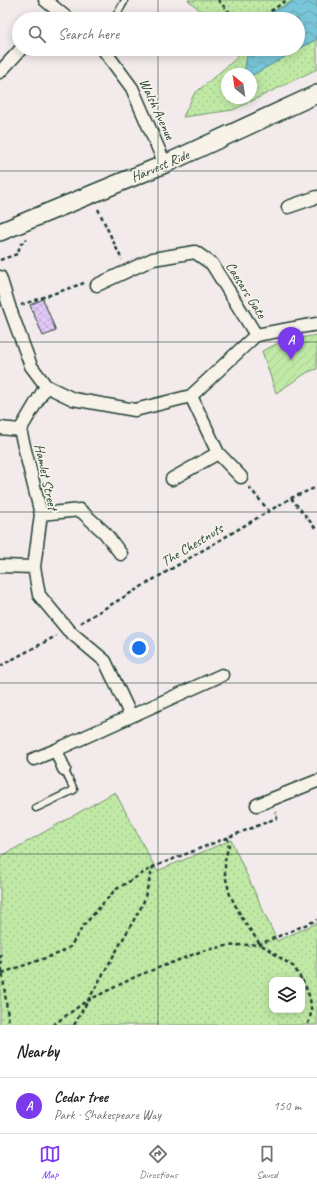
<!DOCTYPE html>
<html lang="en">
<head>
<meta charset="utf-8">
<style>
  body { margin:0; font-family:Caveat,sans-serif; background:#f6f6f6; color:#202124 }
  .controls { position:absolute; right:12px; bottom:12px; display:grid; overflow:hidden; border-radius:8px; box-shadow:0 2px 10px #0003 }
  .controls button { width:36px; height:36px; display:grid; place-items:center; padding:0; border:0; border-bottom:1px solid #e0e0e0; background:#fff; color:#202124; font:20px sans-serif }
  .compass { position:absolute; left:221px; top:68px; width:36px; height:36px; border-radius:50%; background:#fff; box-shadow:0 2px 10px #0003; rotate:330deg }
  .you { position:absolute; left:139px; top:648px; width:14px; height:14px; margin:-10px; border:3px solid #fff; border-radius:50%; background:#1a73e8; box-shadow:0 0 0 6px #1a73e833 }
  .badge { display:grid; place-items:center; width:26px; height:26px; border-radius:50%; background:#7c3aed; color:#fff; font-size:13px; font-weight:700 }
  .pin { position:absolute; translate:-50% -33px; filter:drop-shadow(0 1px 2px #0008) }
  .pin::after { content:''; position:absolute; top:21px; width:14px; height:12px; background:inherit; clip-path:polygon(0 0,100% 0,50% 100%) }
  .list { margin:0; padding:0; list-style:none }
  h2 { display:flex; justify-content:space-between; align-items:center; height:52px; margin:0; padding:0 16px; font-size:17px }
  h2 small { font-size:13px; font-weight:400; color:#757577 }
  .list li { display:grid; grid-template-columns:26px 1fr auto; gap:12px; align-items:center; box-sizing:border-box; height:56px; padding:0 16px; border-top:1px solid #e0e0e0 }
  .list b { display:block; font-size:15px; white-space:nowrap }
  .list p { margin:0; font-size:13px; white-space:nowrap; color:#757577 }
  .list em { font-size:13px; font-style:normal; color:#757577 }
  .icon { flex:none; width:22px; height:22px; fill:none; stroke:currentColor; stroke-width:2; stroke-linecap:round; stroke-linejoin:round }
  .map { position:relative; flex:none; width:317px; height:1025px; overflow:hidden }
  .search { position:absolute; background:#fff; box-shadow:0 2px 10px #0003; left:12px; right:12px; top:12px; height:44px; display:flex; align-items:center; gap:10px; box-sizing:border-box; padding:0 14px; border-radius:22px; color:#757577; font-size:15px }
  .sheet { height:108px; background:#fff }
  nav { display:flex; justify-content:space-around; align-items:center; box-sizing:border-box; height:56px; border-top:1px solid #e0e0e0; background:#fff; font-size:11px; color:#757577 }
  nav a { display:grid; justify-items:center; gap:2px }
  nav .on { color:#7c3aed }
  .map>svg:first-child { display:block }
</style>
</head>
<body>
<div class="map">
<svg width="317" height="1025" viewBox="0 0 317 1025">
  <defs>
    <pattern id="park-dots" width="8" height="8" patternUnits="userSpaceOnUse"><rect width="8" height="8" fill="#c0e9a5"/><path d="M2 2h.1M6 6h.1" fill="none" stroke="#a5c98f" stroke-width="1.8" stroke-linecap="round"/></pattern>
    <pattern id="garden-furrows" width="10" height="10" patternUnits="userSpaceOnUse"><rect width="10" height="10" fill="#c0e9a5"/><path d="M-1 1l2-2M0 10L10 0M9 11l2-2" fill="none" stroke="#a5c98f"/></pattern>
    <pattern id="water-waves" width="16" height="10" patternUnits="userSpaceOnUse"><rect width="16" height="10" fill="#7ac6d9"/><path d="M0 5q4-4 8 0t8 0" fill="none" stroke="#63a2b1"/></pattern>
    <pattern id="building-cross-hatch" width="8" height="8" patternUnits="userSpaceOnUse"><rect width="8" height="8" fill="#e3c9f9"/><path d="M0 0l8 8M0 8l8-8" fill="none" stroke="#c2aed6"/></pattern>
  </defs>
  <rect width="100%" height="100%" fill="#f3ebeb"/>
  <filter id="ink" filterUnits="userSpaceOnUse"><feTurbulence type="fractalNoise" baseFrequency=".025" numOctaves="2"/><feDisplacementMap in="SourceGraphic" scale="8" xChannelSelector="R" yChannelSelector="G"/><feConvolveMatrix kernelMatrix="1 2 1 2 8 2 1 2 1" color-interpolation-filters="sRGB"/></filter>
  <g filter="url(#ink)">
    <path fill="url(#park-dots)" stroke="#70936c" fill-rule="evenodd" d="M188,0H317V69L233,110L183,117L194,94L238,57L234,49H298V19H210ZM227,74H251V98H227Z
      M115,792L157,871L231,840L277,941L317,923V1025H0V857ZM272,980H302V1010H272Z"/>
    <path fill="url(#garden-furrows)" stroke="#70936c" d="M317,335V369L308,372L276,393L262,351L283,341Z"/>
    <path fill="url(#water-waves)" stroke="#568f97" d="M295,0H317V39L251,76V74H244L248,49H298V19H259Z"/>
    <path fill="url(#building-cross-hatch)" stroke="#1f3d34" d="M43,299L56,331L43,336L30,305Z"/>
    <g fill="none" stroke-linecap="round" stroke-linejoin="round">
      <g stroke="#1f3d34" stroke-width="9">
        <path id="lane" d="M114,19L124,2
          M36,808L74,790L64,769"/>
      </g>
      <g stroke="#1f3d34" stroke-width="15">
        <path id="street" d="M45,0L68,19
          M103,49L132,88L165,164
          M0,72L21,49
          M288,207L317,197
          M0,277L10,309L31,366L46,386L73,399L135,410L191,396L256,335L317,324
          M97,285L153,259L195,252L212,264L256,335
          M46,386L20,430L41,514L34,567L39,595L68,630L105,661L131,716
          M191,396L218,453L241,477
          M0,428L20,430
          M172,479L218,453
          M41,514L80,510L105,533L121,554
          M0,566L34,567
          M34,759L56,750
          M64,769L56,750L222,675
          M257,805L317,781"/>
      </g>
      <g stroke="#1f3d34" stroke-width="20">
        <path id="secondary" d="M0,232L165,164L317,94"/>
      </g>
      <path stroke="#1f3d34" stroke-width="2.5" stroke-dasharray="4 3" stroke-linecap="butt" d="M218,0L236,19
        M259,19L287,0
        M98,209L122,260
        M0,260L17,254L21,244L27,239
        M21,305L84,283
        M249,487L269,511
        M291,498L317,530
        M80,623L291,498L317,487
        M0,666L56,636
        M227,837L229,844L225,861V875L230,895L242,918L260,944L294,967L302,980
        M0,954L9,1025
        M2,973L60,953L70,947L84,925L115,890L153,867L277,818L275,812
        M302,980C310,993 315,1011 307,1025
        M53,1025L85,1002L137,976L202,951L226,946L260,944L317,920
        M74,1025L143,904L153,867"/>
      <use href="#lane" stroke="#f7f3e8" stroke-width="6"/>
      <use href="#street" stroke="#f7f3e8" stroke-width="12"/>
      <use href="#secondary" stroke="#f7f3e8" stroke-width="17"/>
    </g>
  </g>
  <path fill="none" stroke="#1f3d34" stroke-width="1" stroke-opacity="0.55" d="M158,0V19M158,49V1025M0,171H317M0,342H317M0,512H317M0,683H317M0,854H317"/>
  <g text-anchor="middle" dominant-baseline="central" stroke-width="3.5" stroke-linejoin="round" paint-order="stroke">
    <g font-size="14" fill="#1f3d34" stroke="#f7f3e8">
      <text transform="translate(157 109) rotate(65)">Walsh Avenue</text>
      <text transform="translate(160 166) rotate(-23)">Harvest Ride</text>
      <text transform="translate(246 290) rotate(58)">Caesars Gate</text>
      <text transform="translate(46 477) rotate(78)">Hamlet Street</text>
      <text transform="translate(192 545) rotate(-31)">The Chestnuts</text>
    </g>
  </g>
</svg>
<div class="controls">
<button><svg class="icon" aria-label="layers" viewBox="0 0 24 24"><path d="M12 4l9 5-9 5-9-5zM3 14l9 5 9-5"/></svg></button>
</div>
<svg class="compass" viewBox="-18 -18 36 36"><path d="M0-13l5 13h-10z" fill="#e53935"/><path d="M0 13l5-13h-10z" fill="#757577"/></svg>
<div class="you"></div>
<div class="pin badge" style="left:291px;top:360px">A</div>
<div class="search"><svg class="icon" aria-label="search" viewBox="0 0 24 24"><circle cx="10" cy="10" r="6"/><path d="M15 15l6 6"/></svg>Search here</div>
</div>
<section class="sheet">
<h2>Nearby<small></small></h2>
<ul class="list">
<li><span class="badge">A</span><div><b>Cedar tree</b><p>Park · Shakespeare Way</p></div><em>150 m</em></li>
</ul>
</section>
<nav>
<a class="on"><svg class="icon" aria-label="map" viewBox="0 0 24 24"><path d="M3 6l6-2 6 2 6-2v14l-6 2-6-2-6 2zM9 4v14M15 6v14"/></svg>Map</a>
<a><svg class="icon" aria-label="directions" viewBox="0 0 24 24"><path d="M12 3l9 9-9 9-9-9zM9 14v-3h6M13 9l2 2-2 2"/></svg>Directions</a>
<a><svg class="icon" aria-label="saved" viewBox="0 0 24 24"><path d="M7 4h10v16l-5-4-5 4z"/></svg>Saved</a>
</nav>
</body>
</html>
